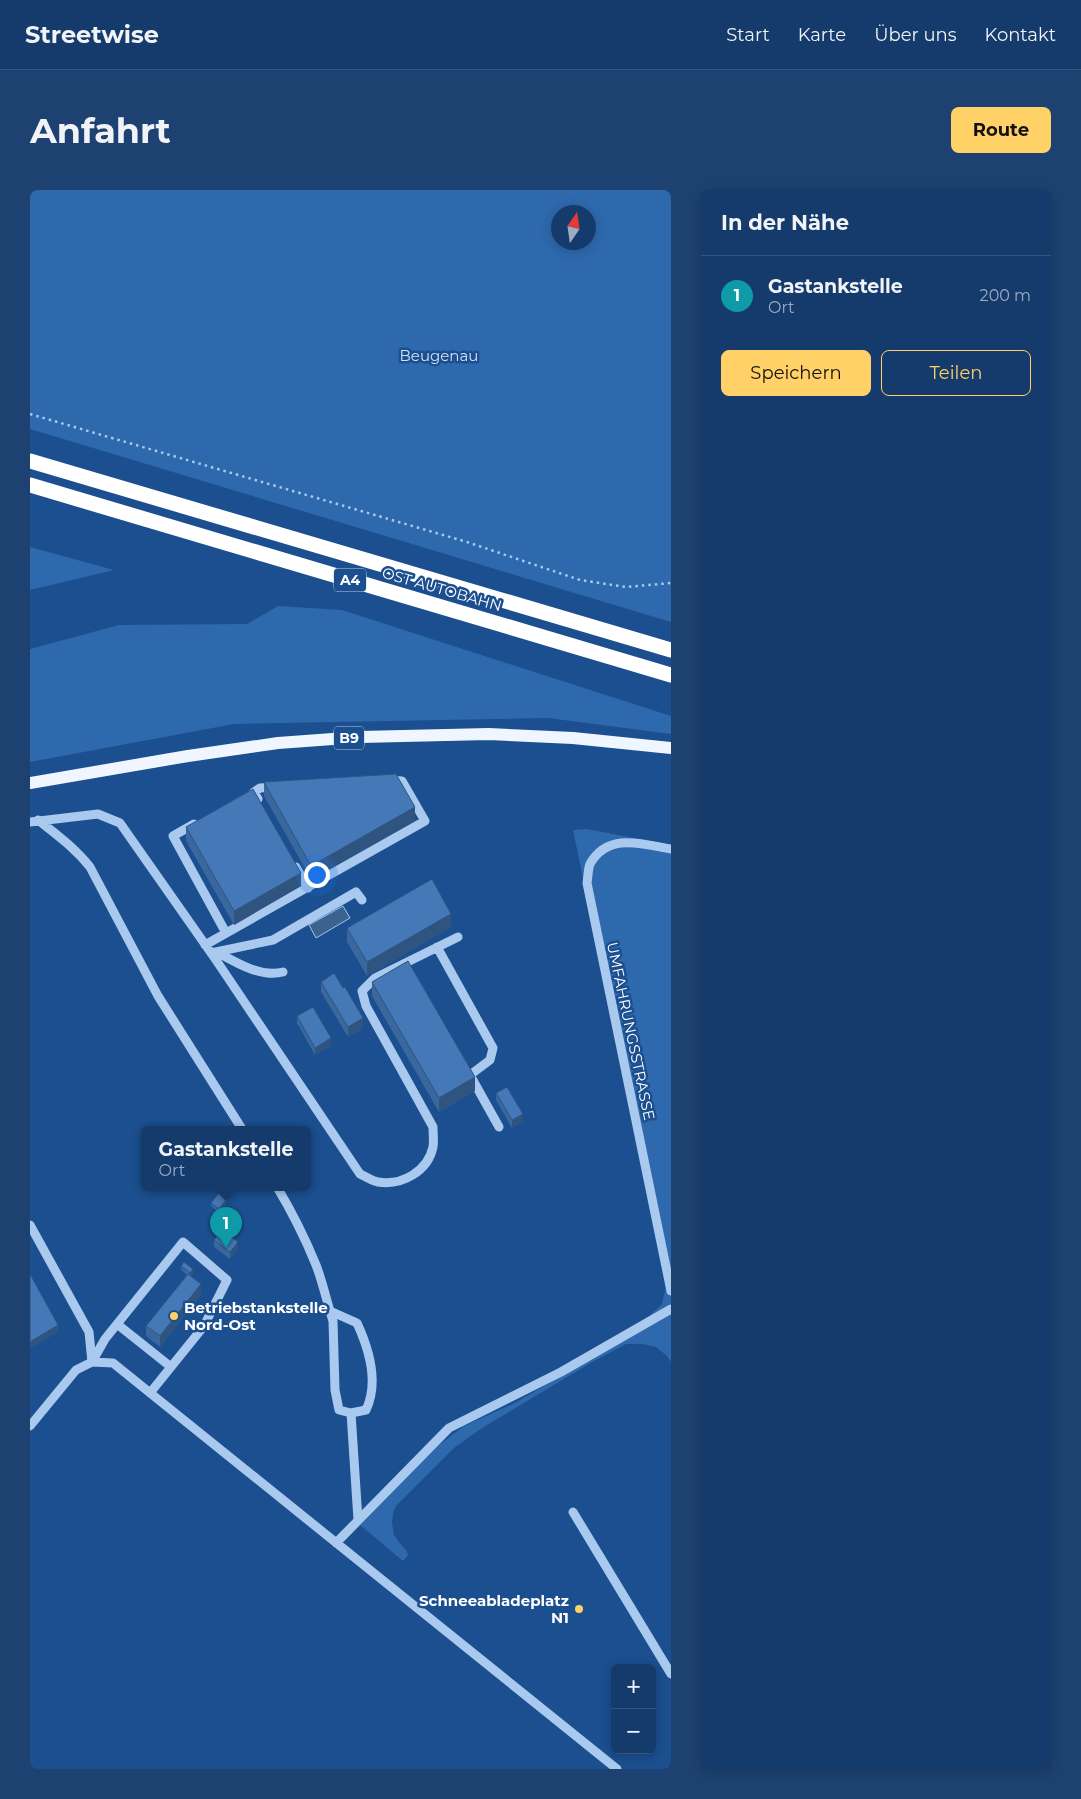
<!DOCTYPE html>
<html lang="de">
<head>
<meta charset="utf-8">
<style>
  body { margin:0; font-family:Montserrat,sans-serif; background:#1d4271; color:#f1f3f6 }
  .controls { position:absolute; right:15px; bottom:15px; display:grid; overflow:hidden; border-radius:8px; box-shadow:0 2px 12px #0003 }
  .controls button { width:45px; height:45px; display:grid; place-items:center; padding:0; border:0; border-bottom:1px solid #33557e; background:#143b6b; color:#f1f3f6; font:25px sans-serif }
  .compass { position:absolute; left:521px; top:15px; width:45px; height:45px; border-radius:50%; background:#143b6b; box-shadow:0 2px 12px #0003; rotate:13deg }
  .you { position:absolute; left:286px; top:684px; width:18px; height:18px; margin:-12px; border:4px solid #fff; border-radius:50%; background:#1a73e8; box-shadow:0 0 0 8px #1a73e833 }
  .badge { display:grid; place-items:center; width:32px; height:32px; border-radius:50%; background:#ffd166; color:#fff; font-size:16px; font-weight:700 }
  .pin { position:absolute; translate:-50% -41px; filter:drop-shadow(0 1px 2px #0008) }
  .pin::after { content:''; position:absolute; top:26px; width:18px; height:15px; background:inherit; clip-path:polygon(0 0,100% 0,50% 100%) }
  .popup { position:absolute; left:111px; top:936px; width:170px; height:65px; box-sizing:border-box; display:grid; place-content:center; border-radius:8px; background:#143b6b; filter:drop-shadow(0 1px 4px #0005); font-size:16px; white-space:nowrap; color:#9dadc1 }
  .popup b { font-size:19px; color:#f1f3f6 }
  .popup::after { content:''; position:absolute; left:50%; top:100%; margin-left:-10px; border:10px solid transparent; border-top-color:#143b6b }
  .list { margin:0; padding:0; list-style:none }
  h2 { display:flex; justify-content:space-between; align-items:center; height:65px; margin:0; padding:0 20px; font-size:21px }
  h2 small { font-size:16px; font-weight:400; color:#9dadc1 }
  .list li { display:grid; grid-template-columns:32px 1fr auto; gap:15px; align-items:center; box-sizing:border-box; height:80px; padding:0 20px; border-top:1px solid #33557e }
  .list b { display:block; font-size:19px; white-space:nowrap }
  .list p { margin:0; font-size:16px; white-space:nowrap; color:#9dadc1 }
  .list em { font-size:16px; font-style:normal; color:#9dadc1 }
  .actions { display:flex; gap:10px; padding:15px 20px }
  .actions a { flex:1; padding:11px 0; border:1px solid #ffd166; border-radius:8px; text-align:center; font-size:18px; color:#ffd166 }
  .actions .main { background:#ffd166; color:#111 }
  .map { position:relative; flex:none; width:641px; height:1579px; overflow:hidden; border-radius:8px }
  header { display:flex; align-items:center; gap:30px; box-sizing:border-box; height:70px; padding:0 25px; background:#143b6b; border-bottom:1px solid #33557e }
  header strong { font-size:24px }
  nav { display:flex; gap:28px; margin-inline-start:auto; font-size:18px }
  .intro { display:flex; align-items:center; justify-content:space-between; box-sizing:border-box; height:120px; padding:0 30px }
  h1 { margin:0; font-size:35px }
  .button { padding:12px 22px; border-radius:8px; background:#ffd166; color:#111; font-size:18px; font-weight:700 }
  main { display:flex; gap:30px; padding:0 30px }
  aside { flex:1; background:#143b6b; border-radius:8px; box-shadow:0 2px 12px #0003 }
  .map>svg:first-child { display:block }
</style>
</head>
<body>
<header>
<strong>Streetwise</strong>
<nav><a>Start</a><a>Karte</a><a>Über uns</a><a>Kontakt</a></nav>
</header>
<div class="intro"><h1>Anfahrt</h1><a class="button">Route</a></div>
<main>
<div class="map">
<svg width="641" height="1579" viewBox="0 0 641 1579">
  <rect width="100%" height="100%" fill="#1b4f8f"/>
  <path fill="#2e69ad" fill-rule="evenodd" d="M0,0H641V432L0,239ZM558,22V52H528V22Z
    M0,357L84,380L0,400Z
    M248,416L312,420L641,526V544L518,528L204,534L0,572V459L89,435L217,434Z
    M557,639L641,655V1172L637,1166L626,1157L613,1154H596L562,1172L449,1240L424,1258L366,1316L363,1323L362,1333L364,1345L368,1351L376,1360L378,1365L373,1371L330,1335L405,1258L434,1236L483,1214L594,1150L632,1114L637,1092L543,640Z"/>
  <path fill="#3c6290" stroke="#9cc4f0" d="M313,716L320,728L286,748L279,735Z"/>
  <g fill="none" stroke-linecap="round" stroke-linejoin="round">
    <path stroke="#a9c9ee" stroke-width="2.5" stroke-dasharray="2.5 4" stroke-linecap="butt" d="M0,224L437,352L550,390L596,397L641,393"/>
    <path stroke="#a9c9ee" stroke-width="9" d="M228,609L224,602L230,598L246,597
      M8,630C27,645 45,658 60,677L128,806L212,939
      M0,632L68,624L90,633L186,770L330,984C335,986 342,991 348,992C372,996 398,981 403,957C404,951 403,944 403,937L336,816L332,801L345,788L428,747
      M164,634L143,646L196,743
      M641,659C612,654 578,642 560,674C558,679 558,687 557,693L641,1101
      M266,677L278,698
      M175,755L395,631L372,591L359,590
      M407,757L463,858L460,870L440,885L469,937
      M187,762C205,772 231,788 253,782
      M181,763L243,750L326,702L332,710
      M247,997C262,1022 275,1048 286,1075C293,1093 297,1113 303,1131L305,1200L309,1220L321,1223L336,1220C349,1193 339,1159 327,1133L300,1121
      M0,1035L59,1142L62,1172
      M87,1134L141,1177
      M62,1172L75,1149L153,1052L197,1090L174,1136L120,1203
      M321,1223L328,1330
      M0,1236L46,1180L62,1172L83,1173L587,1579
      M543,1322L641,1484
      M306,1353L419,1238L531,1182L641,1119"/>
    <path stroke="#f0f6ff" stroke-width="12" d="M0,593L158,566L248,553L330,547L459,544L543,548L641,558"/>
    <path stroke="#fff" stroke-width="15" d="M0,271L641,460
      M0,295L641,485"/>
  </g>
  <path fill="#3a679d" d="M234,592L385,631L281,689L234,606Z
    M156,637L271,696L204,735L156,651Z
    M421,737L337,786L317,752V738Z
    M291,792L333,838L318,847L291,802Z
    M342,792L445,901L409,922L342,806Z
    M267,826L301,856L285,865L267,833Z
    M466,903L493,931L482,938L466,910Z
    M199,1009L189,1023L181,1016V1013Z
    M184,1050L208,1059L200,1069L184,1057Z
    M151,1076L163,1083L161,1086L171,1105L130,1157L116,1146V1136L157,1085L151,1080Z"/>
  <path fill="#305480" d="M385,617V631L281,689V676Z
    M271,683V696L204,735V721Z
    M421,724V737L337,786V772Z
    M333,828V838L318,847V837Z
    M301,848V856L285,865V858Z
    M445,887V901L409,922V908Z
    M493,924V931L482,938V930Z
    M199,1006V1009L189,1023V1019Z
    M208,1052V1059L200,1069V1062Z
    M163,1079V1083L160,1087V1083Z
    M171,1094V1105L130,1157V1146Z
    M28,1135V1142L0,1159V1152Z"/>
  <path fill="#4478b7" stroke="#305480" d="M366,584L385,617L281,676L234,592Z
    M223,599L271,683L204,721L156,637Z
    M402,689L421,724L337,772L317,738Z
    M378,771L445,887L409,908L342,792Z
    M304,783L313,798L315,797L333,828L318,837L291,792Z
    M283,817L301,848L285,858L267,826Z
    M477,897L493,924L482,930L466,903Z
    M192,999L199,1006L189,1019L181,1013Z
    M192,1039L208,1052L200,1062L184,1050Z
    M154,1072L163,1079L160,1083L151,1076Z
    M0,1084L28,1135L0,1152Z
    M158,1084L171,1094L130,1146L116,1136Z"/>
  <g fill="#ffd166" stroke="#1b4f8f" stroke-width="2">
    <circle cx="144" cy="1126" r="5"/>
    <circle cx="549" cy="1419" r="5"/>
  </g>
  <g text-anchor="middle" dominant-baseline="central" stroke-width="5" stroke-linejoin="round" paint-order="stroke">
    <g fill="#1b4f8f" stroke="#bbcadd" stroke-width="1">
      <rect x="304" y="378.5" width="32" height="23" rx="4"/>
      <rect x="304" y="536.5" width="30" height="23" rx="4"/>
    </g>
    <g font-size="14" font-weight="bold" fill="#fff">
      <text x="320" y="390">A4</text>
      <text x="319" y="548">B9</text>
    </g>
    <g font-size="15" fill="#cfe3fa" stroke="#1b4f8f">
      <text x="409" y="165">Beugenau</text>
    </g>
    <g font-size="15" fill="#fff" stroke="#1b4f8f">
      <text transform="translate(412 399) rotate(16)">OST AUTOBAHN</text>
      <text transform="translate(601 841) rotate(78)">UMFAHRUNGSSTRASSE</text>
    </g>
    <g font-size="15" font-weight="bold" fill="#fff" stroke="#1b4f8f" text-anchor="start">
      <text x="154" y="1117">Betriebstankstelle<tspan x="154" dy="17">Nord-Ost</tspan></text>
      <text x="539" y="1410" text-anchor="end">Schneeabladeplatz<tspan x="539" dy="17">N1</tspan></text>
    </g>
  </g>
</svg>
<div class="controls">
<button>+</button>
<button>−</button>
</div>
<svg class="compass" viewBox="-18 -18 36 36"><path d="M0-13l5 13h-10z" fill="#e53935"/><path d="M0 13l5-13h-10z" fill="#9dadc1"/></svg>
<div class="you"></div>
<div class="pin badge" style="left:196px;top:1058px;background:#0f9aa8">1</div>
<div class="popup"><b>Gastankstelle</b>Ort</div>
</div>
<aside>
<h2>In der Nähe<small></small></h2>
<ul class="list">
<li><span class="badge" style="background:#0f9aa8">1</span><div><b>Gastankstelle</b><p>Ort</p></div><em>200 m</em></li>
</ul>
<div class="actions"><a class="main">Speichern</a><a>Teilen</a></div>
</aside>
</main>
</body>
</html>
